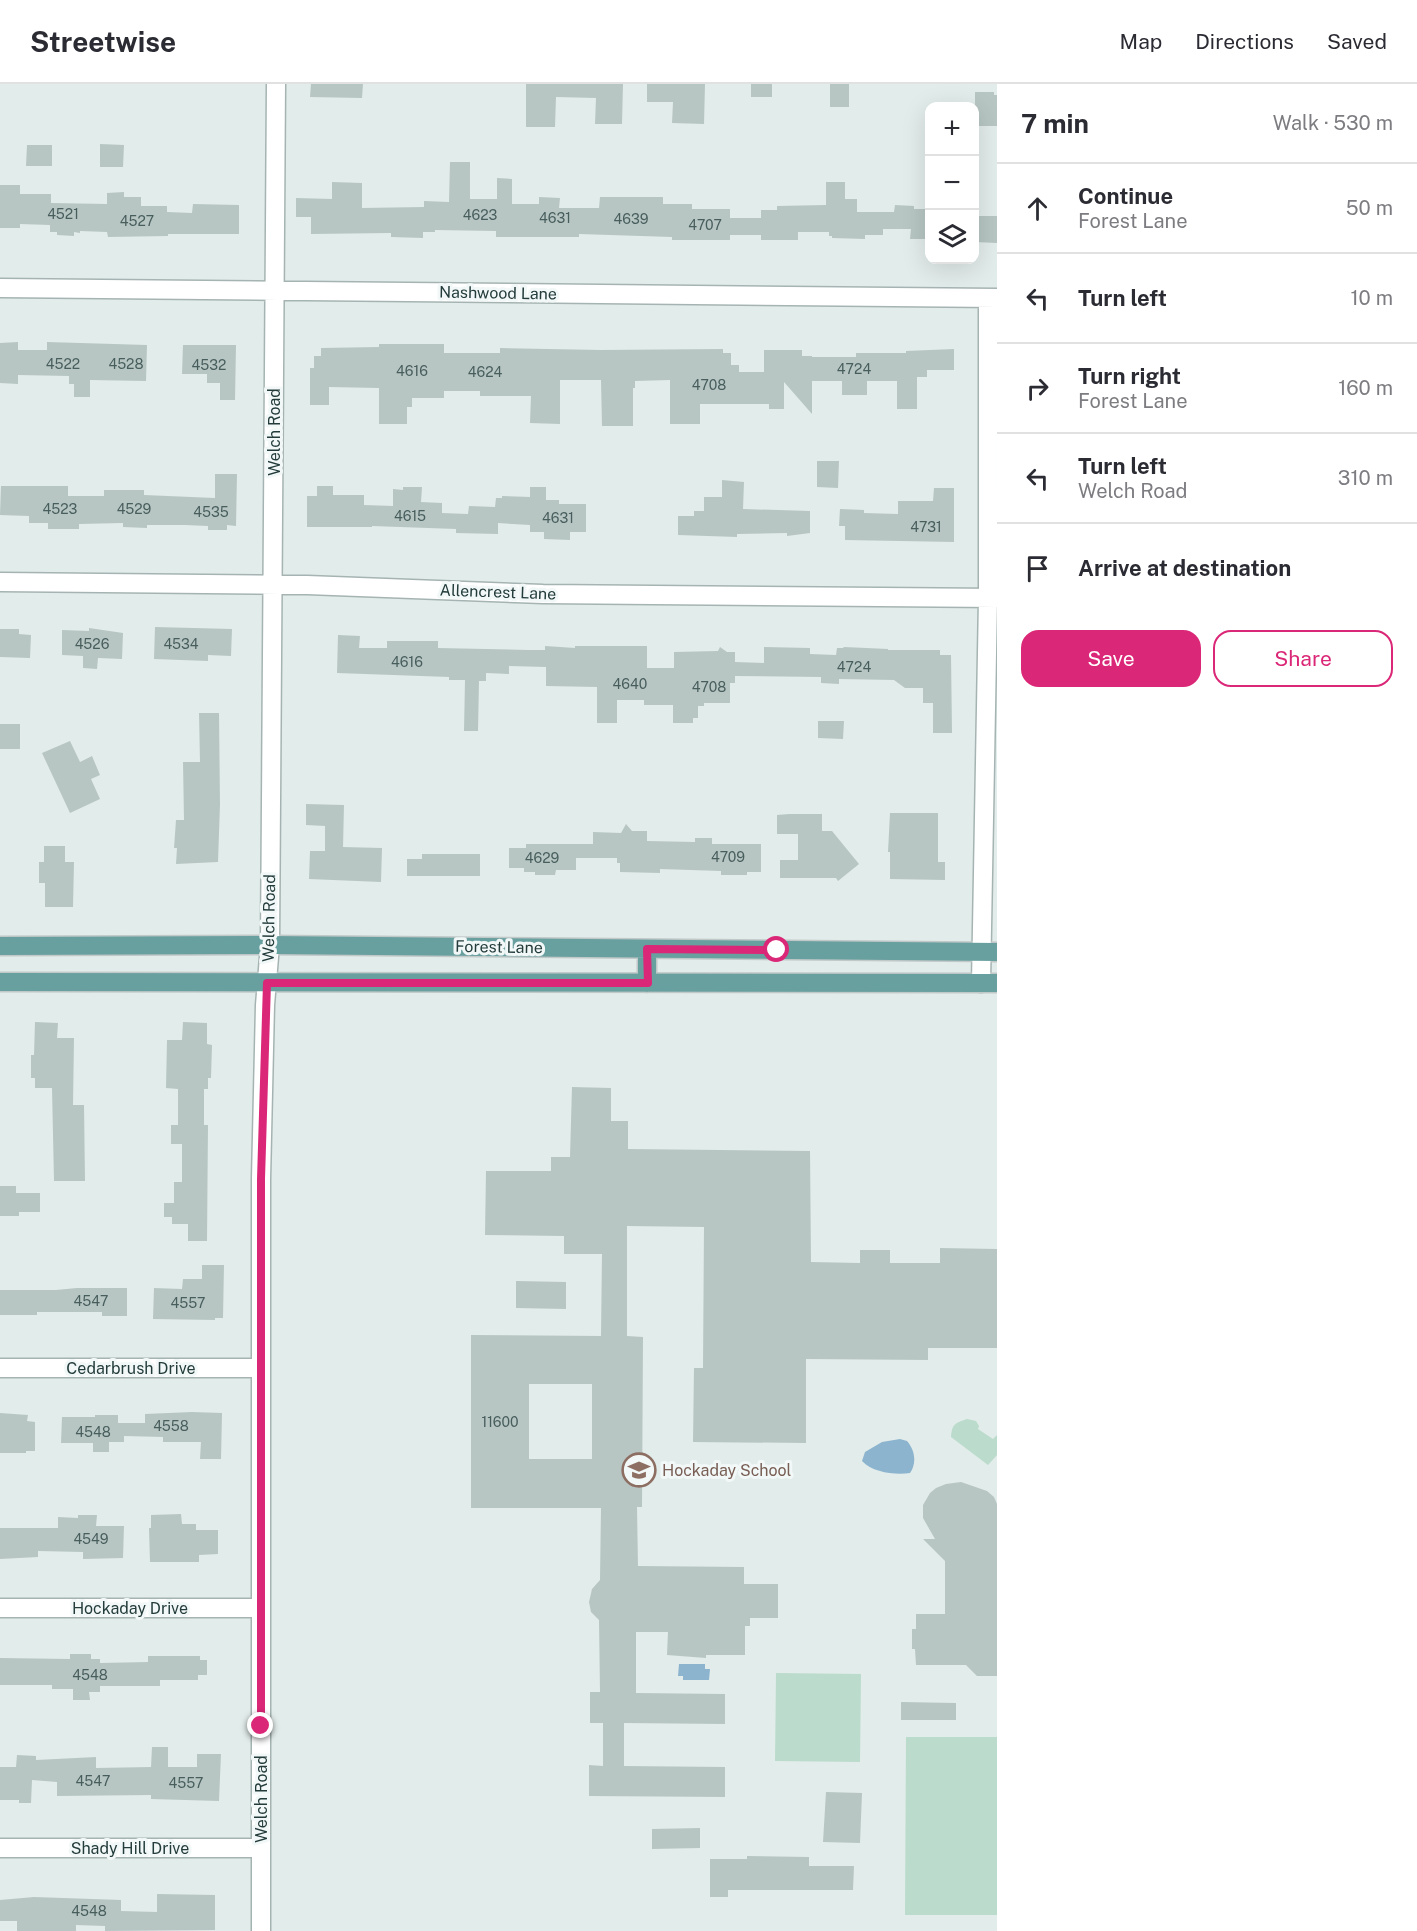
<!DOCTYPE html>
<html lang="en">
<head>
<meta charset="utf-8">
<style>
  body { margin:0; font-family:"Public Sans",sans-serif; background:#f2f2f3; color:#2b2b33 }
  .controls { position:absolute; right:18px; top:18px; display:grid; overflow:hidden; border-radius:12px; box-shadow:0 6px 24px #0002 }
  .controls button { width:54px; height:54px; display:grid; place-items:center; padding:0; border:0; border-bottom:2px solid #e1e1e2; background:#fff; color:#2b2b33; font:30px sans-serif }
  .stop { position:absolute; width:18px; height:18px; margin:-14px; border:4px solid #db2777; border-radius:50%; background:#fff }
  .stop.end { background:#db2777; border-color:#fff; box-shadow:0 2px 6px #0008 }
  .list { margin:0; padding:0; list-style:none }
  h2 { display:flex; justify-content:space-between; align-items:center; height:78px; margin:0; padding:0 24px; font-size:26px }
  h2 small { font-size:20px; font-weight:400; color:#7c7c81 }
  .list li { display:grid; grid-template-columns:39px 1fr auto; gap:18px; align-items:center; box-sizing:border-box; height:90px; padding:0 24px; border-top:2px solid #e1e1e2 }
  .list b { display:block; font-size:22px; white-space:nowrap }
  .list p { margin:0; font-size:20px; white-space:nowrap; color:#7c7c81 }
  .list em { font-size:20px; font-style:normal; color:#7c7c81 }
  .actions { display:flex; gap:12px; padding:18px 24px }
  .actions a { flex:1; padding:14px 0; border:2px solid #db2777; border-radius:18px; text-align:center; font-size:21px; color:#db2777 }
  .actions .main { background:#db2777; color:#fff }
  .icon { flex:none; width:33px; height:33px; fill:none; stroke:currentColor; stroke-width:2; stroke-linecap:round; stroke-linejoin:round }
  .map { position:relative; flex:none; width:997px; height:1847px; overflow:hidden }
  header { display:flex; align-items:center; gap:36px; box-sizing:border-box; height:84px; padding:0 30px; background:#fff; border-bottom:2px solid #e1e1e2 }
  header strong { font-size:28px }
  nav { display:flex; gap:33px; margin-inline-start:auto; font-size:21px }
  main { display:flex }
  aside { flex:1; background:#fff }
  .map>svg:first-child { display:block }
</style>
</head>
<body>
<header>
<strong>Streetwise</strong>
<nav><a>Map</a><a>Directions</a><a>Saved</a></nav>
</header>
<main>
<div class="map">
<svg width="997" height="1847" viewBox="0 0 997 1847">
  <rect width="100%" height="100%" fill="#e2ecea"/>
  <path fill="#bbdccc" d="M967,1335L976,1337L979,1342L978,1345L993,1355L997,1351V1371L988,1381L951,1353C952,1340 955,1339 967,1335Z
    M776,1589L861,1590L860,1678L775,1677Z
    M906,1653H997V1831H905Z"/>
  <path fill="#8cb4cf" d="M900,1355L907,1357C915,1366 917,1379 910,1389C896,1391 873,1389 862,1377L865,1368L882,1358Z
    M679,1580H705V1585H710L709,1596H683V1592H678Z"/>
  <path fill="#b7c6c3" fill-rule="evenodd" d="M311,0H363L362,14L310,13Z
    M526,0H623L622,40H595L596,14L556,13L555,43H526Z
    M647,0H705L704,40L672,39L673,18H647Z
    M751,0H772V13H751Z
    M830,0H849V23H830Z
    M975,8H994V11H997V42H975Z
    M100,60L124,61L123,83H100Z
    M27,61H52V82H26Z
    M450,78H470V115H497V94L512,95V120H539V113L560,114L559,124H599L600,113H663V120H692V125H730V134H761V126H777V122L826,121V98H845V115H857V128H894L895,121L914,122V125H930V155H910L911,145H883V151H865V155L832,154V152H829V148H798V156H761V151H730V156H672V153L579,150V153H496V147L435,146V148H423V154L391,153V149L311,150V133H296V114L332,115V98L362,99V124L424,123V117L449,118Z
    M0,101H20V110H51V119L107,120V109L124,108V113H141V122H167V128L192,129L193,120L239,121V150H168V152L108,153L107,148L80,147V149L74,148V152L57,151V148H50V141L20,140V144H0Z
    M975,132H997V159L975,158Z
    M18,258V266H47V258L147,261L146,297L90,296V313H74V300H69V292L18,291V300L0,299V259Z
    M379,260H444V269H500V264L601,266L723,265V269H731V281H739V288H764V266H802V272H812V273H856V269H906V267L954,265V286H927V293H917V325H897V297H867V311H842V297H812V330L784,298V325H769V320H700V340H670V296L635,297V304H633V342H602L601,296H560V340L530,339L531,312H480V307H444V314H412V323H407V340H379V304L329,303V321H310V284H314V272H321V264L379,263Z
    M183,261H236L235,316H220V299H207V290H182Z
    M817,377H839L838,404L817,403Z
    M215,390H237L236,442L227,441V446H208V442L185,441H147V444L123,443V439L79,440V445H48V439H29V432L0,431L1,402H68V412H104V406H144V411L215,414Z
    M722,396L744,398L743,425L810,427V449L787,452V449L737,450V453L678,451V432H694V427H704V413H722Z
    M317,402H333V411H364V421L393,422V405L403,406V403H422L421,418L442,419V429L468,430L469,422L495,423L496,414H502V412L530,413V403H546V416H559V420H586V448H570V456L544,455V448H530V441L498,439V450L456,449V445L372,442V443H307V412H317Z
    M934,404H954V458L845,456V442H839L840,425L864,426V429L898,430V417H933Z
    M155,543L232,545L231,572L208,571V577L154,575Z
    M89,544L123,549L122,575L98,574L97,585L83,584V572L62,571V546L89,547Z
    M0,545H19V550L31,551L30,574L0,573Z
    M338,551L360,552L359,564H387V557H438V564L528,566H545V562L575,564V562H647V584H674V568L718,567L720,563L727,568H735V578L764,579V563L810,564V570L836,571L837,564H843L844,563L888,565V566H940V571H951L952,649H933V619H923V604H905L894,596L839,595V600L821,599V593L735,592V599H730V619H704V622H698V634H693V639H673V621H644V616H617V639H597V603L546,602V583L509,582V590L486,589V597H479L478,647H464L465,596H449V593L337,589Z
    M199,629H219L220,720L218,778L176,780L177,764H174L176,736H184L183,678H200Z
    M818,637H844L843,655L818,654Z
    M0,640H20V665H0Z
    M70,657L80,678L92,672L100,691L91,695L100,715L70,729L42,669Z
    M306,720L344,721L343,763L382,764L381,798L309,795L310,767H325V742L306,741Z
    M890,729H938V778H945V796L890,795V768H888Z
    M789,730H822V747H832L859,780L838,797L836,794H780V776H798V750H777V731Z
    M626,740L632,747H647V757L695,758V754H712V760H761V788H747V791H721V787L660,785V789L620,788V779H617V774H576V786H556L555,791H535V788H524V784H509V764H526V760H593V748L621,749Z
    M44,762H65V778H74L73,823H45V799H39V778H44Z
    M422,770H480V792H407V775H422Z
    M35,938L58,939L57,954H74L73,1021H84L85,1097H54L52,1004H35V994H31V971H34Z
    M183,938L207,939V960L212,961L211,994H208V1005H204V1041H208L207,1157H188V1140H172V1133H164V1119H174V1098H182V1060H171V1041H178V1005L166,1004L167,956H182Z
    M572,1003L611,1004V1037H628V1065L810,1067L811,1178L860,1179V1166H890V1179H940V1164L997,1165V1264H928V1276L806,1275V1359L693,1358L694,1284H703L704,1143L627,1142V1252L643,1253L642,1423H637L638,1482L744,1483V1500H778V1534H750V1542H745V1571H706V1574L667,1571L668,1548H636V1609L725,1610V1640L624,1639V1682L725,1683V1713L589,1712V1681L603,1682V1639H590V1608H600L599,1536L591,1528L589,1518L592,1505L600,1496L601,1424H471V1251L601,1252L602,1170H564V1152L485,1151L486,1087H551V1073H570ZM529,1300H592V1375H529Z
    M0,1102H16V1109H40V1128H19V1132H0Z
    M202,1181H224L223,1234H215V1236L153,1235L154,1204L182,1205L183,1195H202Z
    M516,1197L566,1198V1225L516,1224Z
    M77,1204H127V1232H102V1228H37V1231H0V1206H56Z
    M192,1328L222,1329L221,1375H200L201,1358H163V1353L124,1352V1358H109V1368H93V1359H61L62,1333H95V1331H118V1339H145V1330Z
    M0,1329L28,1331L27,1337L35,1338V1367H26V1369H0Z
    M961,1398L987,1407L994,1413L997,1420V1592H977L966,1581H916L915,1565H912V1545H916V1530H945V1477L923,1455H935L923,1434V1421L930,1409L936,1404L946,1400Z
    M181,1430L182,1440H196V1446H218V1470L199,1471V1478H150L149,1444H151V1431Z
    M78,1431H97L96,1442H124L123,1474L83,1475V1468L38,1467V1473L0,1475V1444H58V1433L78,1434Z
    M70,1570H91V1575H100V1579L148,1578V1572H200V1576H207V1591H198V1596H160V1602H100V1608H89L90,1616H73V1605H52V1601H0V1574L70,1575Z
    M901,1618L956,1619V1636H901Z
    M152,1663H168V1683H197V1670H221L219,1717L151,1715V1711L57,1712V1698L32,1696L31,1719H19V1716H0V1683H16L17,1671L36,1672V1676L96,1673V1684L151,1683Z
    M826,1708L862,1709L860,1759L823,1758Z
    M700,1744V1764L652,1765V1745Z
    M747,1772L809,1773V1782H854L853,1806H728V1813H710V1775H747Z
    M157,1810L215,1811V1846L105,1847V1842L76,1841V1847H17V1837H0V1816L34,1813L121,1816V1827L157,1828Z"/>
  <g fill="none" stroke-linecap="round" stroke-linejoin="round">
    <g stroke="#a5b4b2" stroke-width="21">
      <path id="minor" d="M0,204L997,214
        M0,498L307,501L543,510L997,514
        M981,899L988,514V214
        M0,1284H261
        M0,1524H261
        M0,1764H260
        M261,1847V1095L265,921L270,861L276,0"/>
    </g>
    <g stroke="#c1c8c8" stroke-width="21">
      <path id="major" d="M0,862L270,861L997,868
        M647,865V899
        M0,898L997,899"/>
    </g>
    <use href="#minor" stroke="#fff" stroke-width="18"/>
    <use href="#major" stroke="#689f9f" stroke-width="18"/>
  </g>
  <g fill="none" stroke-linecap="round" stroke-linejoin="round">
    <path stroke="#db2777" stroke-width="8" d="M261,1642V1095L267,899H648L647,865L777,866"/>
  </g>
  <defs>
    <g id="school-ring" transform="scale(1.725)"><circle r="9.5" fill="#f2f8f7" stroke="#8d6e63" stroke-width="1.5"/><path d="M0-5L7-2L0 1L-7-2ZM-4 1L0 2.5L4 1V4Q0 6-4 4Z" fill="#8d6e63"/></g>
  </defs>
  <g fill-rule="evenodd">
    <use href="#school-ring" x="639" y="1386"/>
  </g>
  <g text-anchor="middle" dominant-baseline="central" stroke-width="6" stroke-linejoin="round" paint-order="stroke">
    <g font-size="14" fill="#485e5d">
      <text x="63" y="130">4521</text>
      <text x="480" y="131">4623</text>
      <text x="555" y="134">4631</text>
      <text x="631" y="135">4639</text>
      <text x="137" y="137">4527</text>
      <text x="705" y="141">4707</text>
      <text x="63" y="280">4522</text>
      <text x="126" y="280">4528</text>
      <text x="209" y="281">4532</text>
      <text x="854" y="285">4724</text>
      <text x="412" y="287">4616</text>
      <text x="485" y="288">4624</text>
      <text x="709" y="301">4708</text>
      <text x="60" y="425">4523</text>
      <text x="134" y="425">4529</text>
      <text x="211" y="428">4535</text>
      <text x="410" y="432">4615</text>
      <text x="558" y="434">4631</text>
      <text x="926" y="443">4731</text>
      <text x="92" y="560">4526</text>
      <text x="181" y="560">4534</text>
      <text x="407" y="578">4616</text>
      <text x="854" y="583">4724</text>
      <text x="630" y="600">4640</text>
      <text x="709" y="603">4708</text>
      <text x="728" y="773">4709</text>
      <text x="542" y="774">4629</text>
      <text x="91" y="1217">4547</text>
      <text x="188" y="1219">4557</text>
      <text x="500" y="1338">11600</text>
      <text x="171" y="1342">4558</text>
      <text x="93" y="1348">4548</text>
      <text x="91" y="1455">4549</text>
      <text x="90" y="1591">4548</text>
      <text x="93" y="1697">4547</text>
      <text x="186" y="1699">4557</text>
      <text x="89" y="1827">4548</text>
    </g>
    <g font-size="16" fill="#233c3b" stroke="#f2f8f7">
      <text transform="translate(498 209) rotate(1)">Nashwood Lane</text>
      <text transform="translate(274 348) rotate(-90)">Welch Road</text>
      <text transform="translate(498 508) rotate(2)">Allencrest Lane</text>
      <text transform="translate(269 834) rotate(-89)">Welch Road</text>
      <text transform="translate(499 863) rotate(1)">Forest Lane</text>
      <text x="131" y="1284">Cedarbrush Drive</text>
      <text x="130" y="1524">Hockaday Drive</text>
      <text transform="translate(261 1715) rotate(-90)">Welch Road</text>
      <text x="130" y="1764">Shady Hill Drive</text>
    </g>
    <g font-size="16" fill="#785e54" stroke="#f2f8f7" text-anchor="start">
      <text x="662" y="1386">Hockaday School</text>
    </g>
  </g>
</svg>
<div class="controls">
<button>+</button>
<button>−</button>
<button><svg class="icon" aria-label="layers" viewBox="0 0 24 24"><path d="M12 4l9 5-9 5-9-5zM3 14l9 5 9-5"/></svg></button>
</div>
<div class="stop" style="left:777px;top:866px"></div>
<div class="stop end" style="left:261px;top:1642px"></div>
</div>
<aside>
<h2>7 min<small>Walk · 530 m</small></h2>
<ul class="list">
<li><svg class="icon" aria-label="ahead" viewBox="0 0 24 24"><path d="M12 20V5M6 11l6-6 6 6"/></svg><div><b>Continue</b><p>Forest Lane</p></div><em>50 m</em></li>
<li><svg class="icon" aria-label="left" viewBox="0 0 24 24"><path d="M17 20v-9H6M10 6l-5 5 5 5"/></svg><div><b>Turn left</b></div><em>10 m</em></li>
<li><svg class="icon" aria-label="right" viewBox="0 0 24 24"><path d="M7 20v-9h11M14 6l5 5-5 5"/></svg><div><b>Turn right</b><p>Forest Lane</p></div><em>160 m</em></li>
<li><svg class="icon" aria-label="left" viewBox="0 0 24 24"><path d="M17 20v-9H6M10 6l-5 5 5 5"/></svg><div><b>Turn left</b><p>Welch Road</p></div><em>310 m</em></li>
<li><svg class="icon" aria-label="arrive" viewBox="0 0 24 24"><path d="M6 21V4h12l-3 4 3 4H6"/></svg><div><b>Arrive at destination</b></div></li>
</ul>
<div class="actions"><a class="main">Save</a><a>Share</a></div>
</aside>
</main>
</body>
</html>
